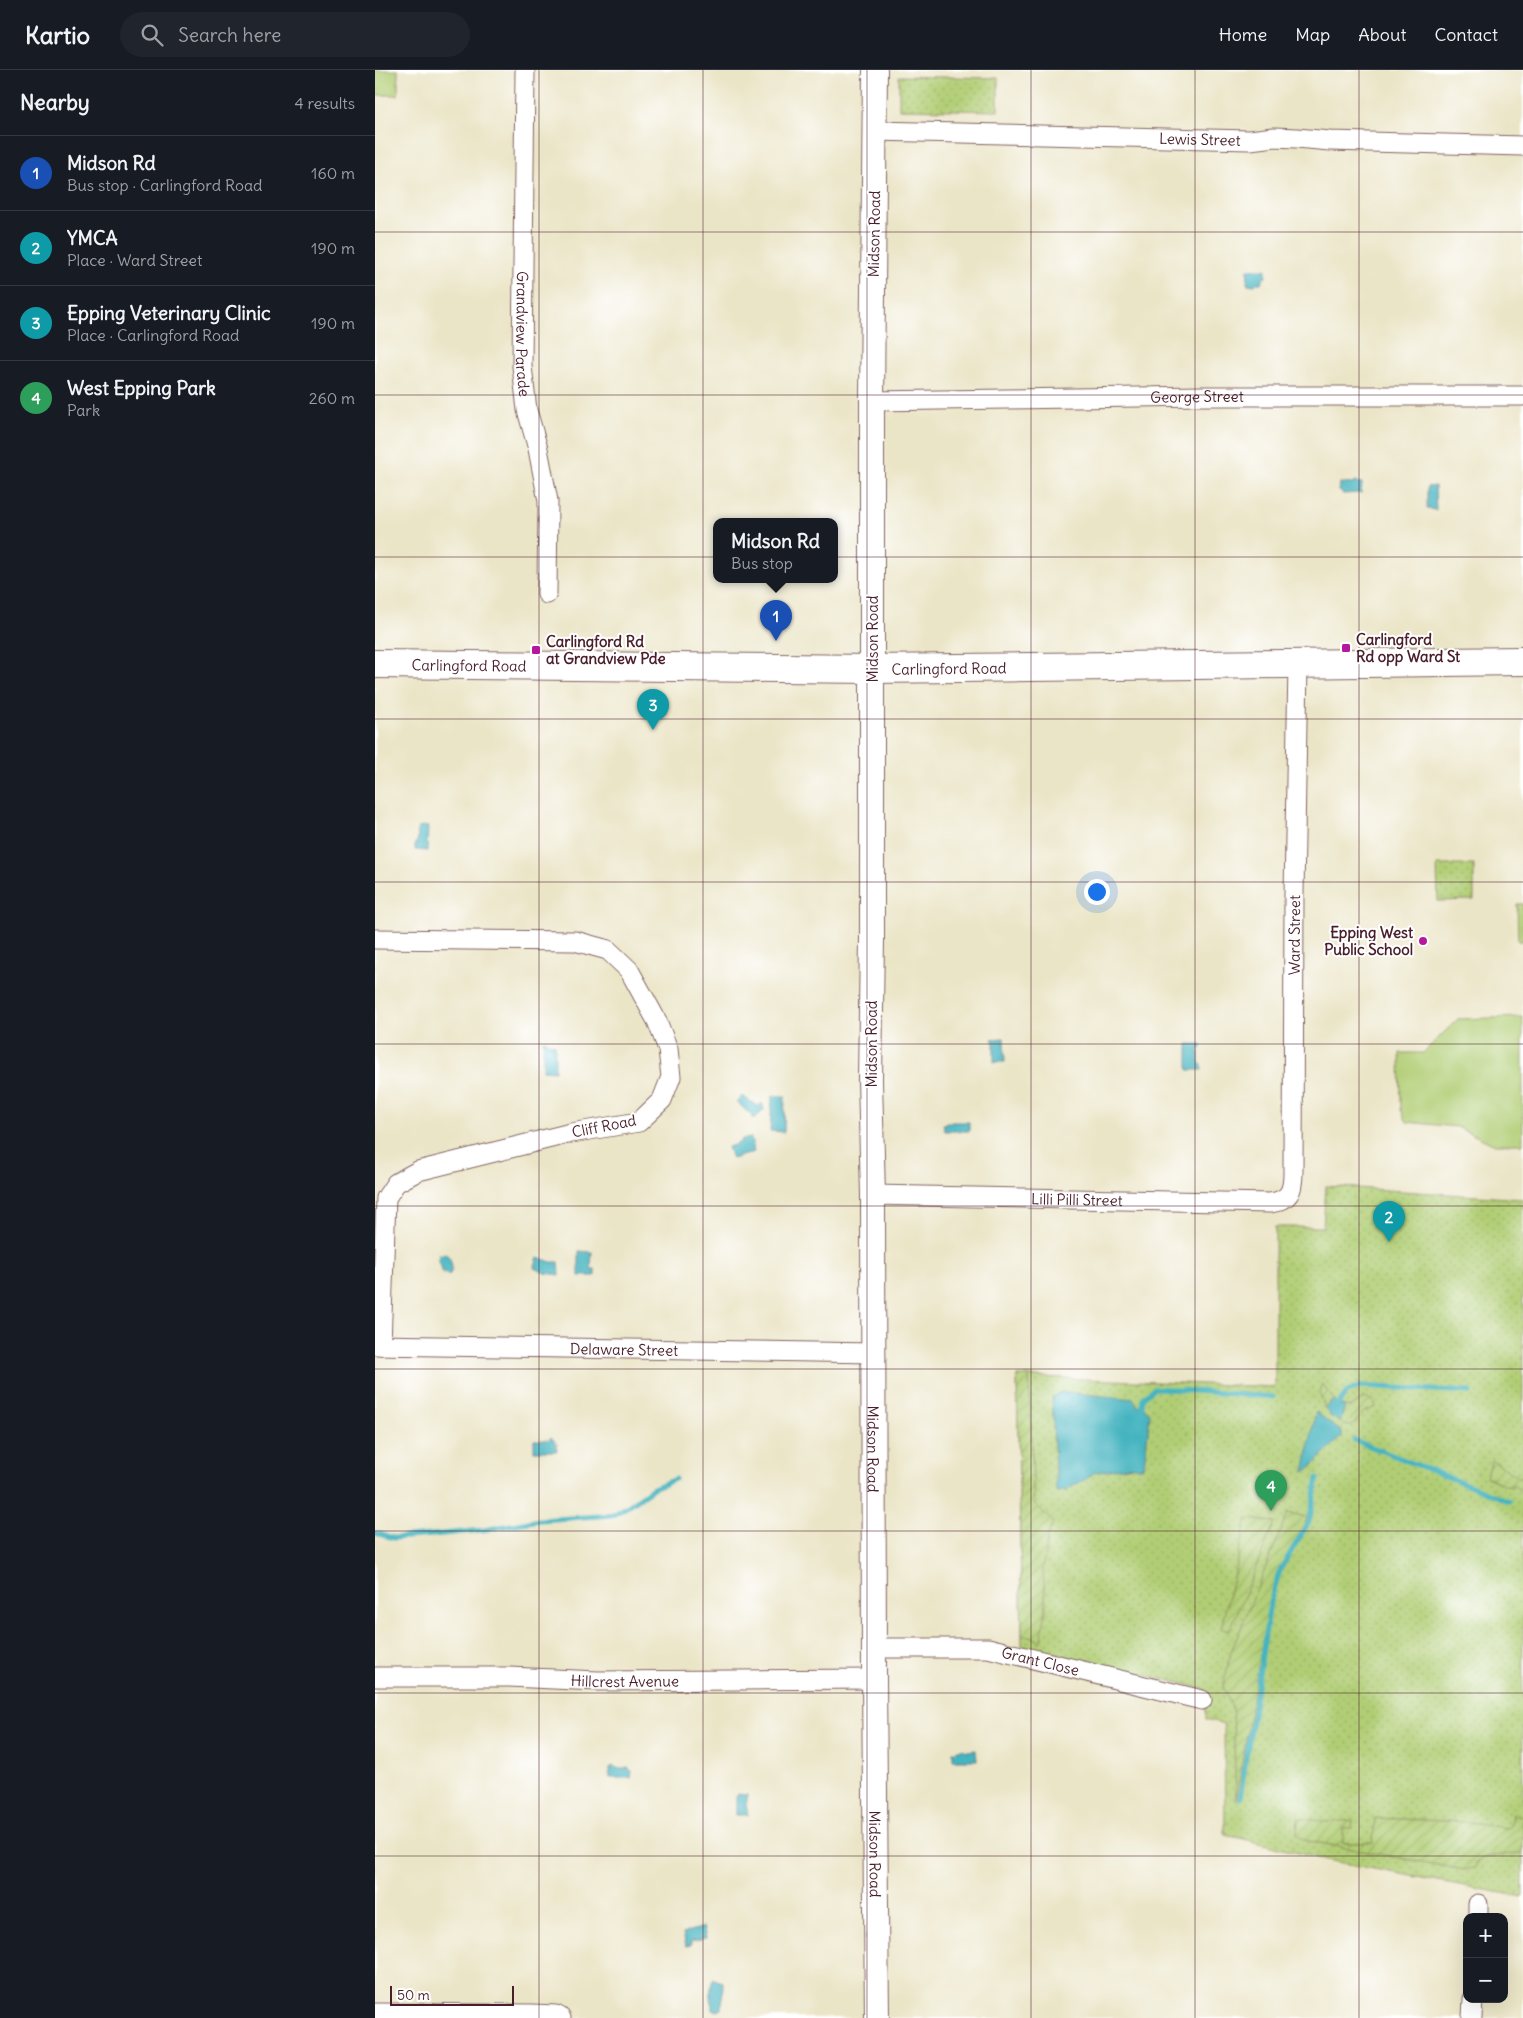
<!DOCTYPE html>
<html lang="en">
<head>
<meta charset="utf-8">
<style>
  body { margin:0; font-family:Delius,sans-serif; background:#20242c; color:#f1f3f6 }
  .controls { position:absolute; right:15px; bottom:15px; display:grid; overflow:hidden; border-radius:10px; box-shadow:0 5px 20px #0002 }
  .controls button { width:45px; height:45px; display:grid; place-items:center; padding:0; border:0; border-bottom:1px solid #363941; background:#171b24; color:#f1f3f6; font:25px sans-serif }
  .scale { position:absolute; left:15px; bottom:12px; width:124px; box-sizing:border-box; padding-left:5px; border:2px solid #4a1f2b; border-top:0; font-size:14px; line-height:18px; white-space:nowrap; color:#4a1f2b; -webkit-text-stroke:4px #fff; paint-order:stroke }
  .you { position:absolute; left:721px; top:821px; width:18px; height:18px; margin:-12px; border:4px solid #fff; border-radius:50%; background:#1a73e8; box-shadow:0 0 0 8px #1a73e833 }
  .badge { display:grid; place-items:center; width:32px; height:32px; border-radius:50%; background:#7c3aed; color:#fff; font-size:16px; font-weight:700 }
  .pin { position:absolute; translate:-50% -41px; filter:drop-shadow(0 1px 2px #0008) }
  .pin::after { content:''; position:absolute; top:26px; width:18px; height:15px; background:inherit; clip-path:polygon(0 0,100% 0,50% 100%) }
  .popup { position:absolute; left:338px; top:448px; width:125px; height:65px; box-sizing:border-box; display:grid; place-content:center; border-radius:10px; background:#171b24; filter:drop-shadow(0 1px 4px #0005); font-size:16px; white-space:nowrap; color:#9ea1a6 }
  .popup b { font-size:19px; color:#f1f3f6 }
  .popup::after { content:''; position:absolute; left:50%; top:100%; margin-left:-10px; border:10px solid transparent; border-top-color:#171b24 }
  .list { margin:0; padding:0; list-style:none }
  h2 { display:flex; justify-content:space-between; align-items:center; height:65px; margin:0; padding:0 20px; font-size:21px }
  h2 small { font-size:16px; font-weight:400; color:#9ea1a6 }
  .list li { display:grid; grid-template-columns:32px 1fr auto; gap:15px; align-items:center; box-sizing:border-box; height:75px; padding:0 20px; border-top:1px solid #363941 }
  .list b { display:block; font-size:19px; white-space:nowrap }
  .list p { margin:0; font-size:16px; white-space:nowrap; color:#9ea1a6 }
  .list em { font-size:16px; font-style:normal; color:#9ea1a6 }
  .icon { flex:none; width:28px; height:28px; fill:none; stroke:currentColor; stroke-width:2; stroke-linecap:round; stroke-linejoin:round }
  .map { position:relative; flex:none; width:1148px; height:1948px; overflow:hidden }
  header { display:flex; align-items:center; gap:30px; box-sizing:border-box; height:70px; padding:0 25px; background:#171b24; border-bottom:1px solid #363941 }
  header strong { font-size:24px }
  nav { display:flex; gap:28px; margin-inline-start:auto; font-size:18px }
  .search { width:350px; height:45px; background:#20242c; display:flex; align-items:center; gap:12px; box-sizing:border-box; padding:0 18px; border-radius:28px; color:#9ea1a6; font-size:19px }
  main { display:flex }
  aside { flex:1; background:#171b24 }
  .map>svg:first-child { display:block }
</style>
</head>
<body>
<header>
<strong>Kartio</strong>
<div class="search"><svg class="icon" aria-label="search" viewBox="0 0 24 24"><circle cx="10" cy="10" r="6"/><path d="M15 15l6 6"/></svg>Search here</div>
<nav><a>Home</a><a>Map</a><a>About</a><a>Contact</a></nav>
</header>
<main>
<aside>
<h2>Nearby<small>4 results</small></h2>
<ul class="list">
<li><span class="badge" style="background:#1a4fb4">1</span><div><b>Midson Rd</b><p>Bus stop · Carlingford Road</p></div><em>160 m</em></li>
<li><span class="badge" style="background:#0f9aa8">2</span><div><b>YMCA</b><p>Place · Ward Street</p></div><em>190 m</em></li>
<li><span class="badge" style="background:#0f9aa8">3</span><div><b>Epping Veterinary Clinic</b><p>Place · Carlingford Road</p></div><em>190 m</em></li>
<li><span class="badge" style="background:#2e9e5b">4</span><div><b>West Epping Park</b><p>Park</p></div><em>260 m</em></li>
</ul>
</aside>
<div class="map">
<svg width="1148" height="1948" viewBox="0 0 1148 1948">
  <defs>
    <pattern id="park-dots" width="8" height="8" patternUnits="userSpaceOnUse" patternTransform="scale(1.25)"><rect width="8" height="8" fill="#b1ce75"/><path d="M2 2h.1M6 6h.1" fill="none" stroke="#9ab065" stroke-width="1.8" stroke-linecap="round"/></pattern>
    <pattern id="garden-furrows" width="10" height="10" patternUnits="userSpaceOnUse" patternTransform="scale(1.25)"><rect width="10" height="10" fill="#b1ce75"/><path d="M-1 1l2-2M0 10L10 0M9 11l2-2" fill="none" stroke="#9ab065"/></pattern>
  </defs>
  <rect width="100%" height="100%" fill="#fff"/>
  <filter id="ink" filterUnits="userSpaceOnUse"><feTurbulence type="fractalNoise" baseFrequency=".02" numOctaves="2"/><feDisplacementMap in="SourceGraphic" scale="10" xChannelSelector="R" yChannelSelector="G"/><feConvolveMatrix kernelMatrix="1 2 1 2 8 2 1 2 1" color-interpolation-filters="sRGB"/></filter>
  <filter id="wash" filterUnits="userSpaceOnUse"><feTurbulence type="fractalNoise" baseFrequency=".0096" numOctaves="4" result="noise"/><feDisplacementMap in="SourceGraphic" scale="20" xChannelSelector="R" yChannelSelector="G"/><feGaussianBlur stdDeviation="1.12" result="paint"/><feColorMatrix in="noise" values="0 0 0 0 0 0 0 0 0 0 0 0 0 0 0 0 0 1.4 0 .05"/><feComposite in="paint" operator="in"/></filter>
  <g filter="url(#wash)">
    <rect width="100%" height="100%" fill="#ebe5c7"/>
    <path fill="#b1ce75" stroke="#7e7650" d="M0,0H23V25H0Z
      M1142,834H1148V871H1143Z
      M1148,947V1074H1118L1082,1057L1032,1052L1026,1040L1025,983H1048L1083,949Z"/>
    <path fill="url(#park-dots)" stroke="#7e7650" d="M524,6L623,8V41L524,39Z
      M1062,795H1099V830L1063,831Z
      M951,1116L1148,1129V1827L946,1789L850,1764L849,1654L831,1649L830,1619L647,1576L642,1306L900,1317V1157H948Z"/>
    <path fill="url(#garden-furrows)" stroke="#7e7650" d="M642,1306H654L659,1433L678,1452L672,1468L668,1498L671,1539L666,1571L647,1565Z
      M947,1314L959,1330L950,1338L945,1324Z
      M990,1328L998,1331L1001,1337C997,1339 993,1340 989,1342C979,1351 981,1360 965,1352L970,1336L976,1337Z
      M1117,1390L1148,1410V1423L1137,1414L1136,1417L1111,1407Z
      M913,1443L932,1447L930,1454C916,1480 901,1502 894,1531L861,1730L858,1640L848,1617L856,1582Z
      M872,1449L900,1452L855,1560L846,1558Z
      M1138,1744L1148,1746V1783L1109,1787L1101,1793V1797L1089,1800L929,1770L922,1764L923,1748L953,1752L978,1750L977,1758H968V1773H998L1000,1748L1096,1752L1129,1758H1133L1137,1753Z"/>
    <path fill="#45b4c0" stroke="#486a76" d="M873,199H891V207L887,209L888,211L884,214L883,212L880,215L872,214Z
      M981,412L987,413L986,423L968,424L964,421L965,413L978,414Z
      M1060,416L1061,440L1052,439V417Z
      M47,756L53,757L52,781L40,780V774L43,769L42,759Z
      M629,968L630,992H619V973L617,969Z
      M168,970L172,971L173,973L180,974V1001L168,1000Z
      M813,974H827V978L824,981V992L827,995V1000H813Z
      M367,1026L383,1036L387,1033L389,1040L379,1049L362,1032Z
      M397,1026H410L409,1062L395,1061Z
      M571,1052H594V1061H570L568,1054H571Z
      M376,1068L379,1082L357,1089L353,1077L364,1073L367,1069Z
      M204,1181L217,1182L216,1199H220V1206H204Z
      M70,1183C76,1187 79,1197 75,1204L73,1205L67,1202L66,1196L63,1191L64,1185Z
      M163,1187L176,1192H184L185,1205L170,1203L159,1198Z
      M686,1322L759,1329L762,1336L769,1337L775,1344L769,1395L764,1398L757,1396L718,1403C711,1412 699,1412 692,1421L681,1422L677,1327Z
      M959,1330L962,1334L970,1336L965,1352L956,1347L950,1338Z
      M941,1342L961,1358L967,1361V1366L934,1399L929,1402Z
      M176,1367L182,1374V1381H159V1370H173Z
      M586,1679L593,1681L601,1680L602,1690H578V1682Z
      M237,1696L245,1699L253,1698L257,1701L256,1708H235L234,1699Z
      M363,1724L373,1725L371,1735L373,1745H361V1726Z
      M328,1857L331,1868L316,1871V1875L311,1876L308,1863Z
      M339,1909L348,1912L347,1939L343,1941L337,1939C337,1930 333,1915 339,1909Z"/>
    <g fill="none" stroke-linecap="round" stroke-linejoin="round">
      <path stroke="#45b4c0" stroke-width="5" d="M963,1334L972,1322L986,1316L1095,1322
        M767,1337L768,1327L780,1318L898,1327
        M979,1370L1134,1431
        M0,1463L19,1468L57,1465L108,1460L165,1450L238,1445L253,1436L278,1418L300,1409
        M865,1728L895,1533L905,1500L934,1452L943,1408"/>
    </g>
  </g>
  <g filter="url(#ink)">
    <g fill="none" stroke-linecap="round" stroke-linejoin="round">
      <g stroke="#826462" stroke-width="21">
        <g id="minor">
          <path id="s1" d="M150,0L147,296L152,340L163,379L173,431L172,524"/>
          <path id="s2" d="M500,61L875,70L899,67L922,68L955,71L1148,76"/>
          <path id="s3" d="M497,331L827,326H1148"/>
          <path d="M0,869L200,871L233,880L254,900L282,951L293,979L296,1007L287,1030L264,1052L196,1063L43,1101L21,1113L11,1128L6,1275"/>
          <path id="s4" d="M498,1125L895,1133C915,1130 918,1121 918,1102L919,825L923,594"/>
          <path id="s5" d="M0,1275L498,1283"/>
          <path id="s6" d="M499,1578H613L827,1630"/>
          <path id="s7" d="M0,1607H134L223,1611L499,1609"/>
          <path d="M1103,1847V1834"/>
          <path d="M0,1943L157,1944L181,1945L186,1948"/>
          <path d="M1097,1948L1098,1929"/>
        </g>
      </g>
      <g stroke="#826462" stroke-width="26">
        <g id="tertiary">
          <path id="s8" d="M500,0L497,331V869L495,1010L498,1125L499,1609L502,1948"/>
        </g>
      </g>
      <g stroke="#826462" stroke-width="30">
        <g id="primary">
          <path id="s9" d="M0,594L497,599L1148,591"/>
        </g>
      </g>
      <use href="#minor" stroke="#fff" stroke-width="19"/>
      <use href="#tertiary" stroke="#fff" stroke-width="24"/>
      <use href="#primary" stroke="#fff" stroke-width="28"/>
    </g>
  </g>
  <path fill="none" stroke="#4a1f2b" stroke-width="1" stroke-opacity="0.55" d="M164,0V1948M328,0V1948M492,0V1948M656,0V1948M820,0V1948M984,0V1948M0,162H1148M0,325H1148M0,487H1148M0,649H1148M0,812H1148M0,974H1148M0,1136H1148M0,1299H1148M0,1461H1148M0,1623H1148M0,1786H1148"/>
  <g fill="#b5179e" stroke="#fff" stroke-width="2">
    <rect x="966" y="573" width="10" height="10" rx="2.5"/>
    <rect x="156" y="575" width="10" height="10" rx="2.5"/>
    <circle cx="1048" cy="871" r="5"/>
  </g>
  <g text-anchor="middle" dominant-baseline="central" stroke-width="4" stroke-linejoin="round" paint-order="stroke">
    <g font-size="15" fill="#4a1f2b" stroke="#fff">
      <text stroke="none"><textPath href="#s2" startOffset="325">Lewis Street</textPath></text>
      <text transform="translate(499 164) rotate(-89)">Midson Road</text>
      <text stroke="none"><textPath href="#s1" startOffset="264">Grandview Parade</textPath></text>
      <text stroke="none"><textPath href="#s3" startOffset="325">George Street</textPath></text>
      <text transform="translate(497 569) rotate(-90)">Midson Road</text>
      <text stroke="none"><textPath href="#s9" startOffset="94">Carlingford Road</textPath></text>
      <text stroke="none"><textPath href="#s9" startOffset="574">Carlingford Road</textPath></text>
      <text stroke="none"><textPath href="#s4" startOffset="678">Ward Street</textPath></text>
      <text transform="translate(496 974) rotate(-90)">Midson Road</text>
      <text transform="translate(229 1056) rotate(-11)">Cliff Road</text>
      <text stroke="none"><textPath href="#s4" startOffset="204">Lilli Pilli Street</textPath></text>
      <text stroke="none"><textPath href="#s5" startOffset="249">Delaware Street</textPath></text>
      <text stroke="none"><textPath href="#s8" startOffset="1379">Midson Road</textPath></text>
      <text stroke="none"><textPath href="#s6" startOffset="168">Grant Close</textPath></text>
      <text stroke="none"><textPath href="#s7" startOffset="250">Hillcrest Avenue</textPath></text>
      <text stroke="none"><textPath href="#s8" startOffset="1784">Midson Road</textPath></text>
    </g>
    <g font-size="15" font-weight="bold" fill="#4a1f2b" stroke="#fff" text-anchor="start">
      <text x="981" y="569">Carlingford<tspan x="981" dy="17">Rd opp Ward St</tspan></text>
      <text x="171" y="571">Carlingford Rd<tspan x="171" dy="17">at Grandview Pde</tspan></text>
      <text x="1038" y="862" text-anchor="end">Epping West<tspan x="1038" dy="17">Public School</tspan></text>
    </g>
  </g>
</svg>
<div class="controls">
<button>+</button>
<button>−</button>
</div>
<div class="scale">50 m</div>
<div class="you"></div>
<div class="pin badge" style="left:401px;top:571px;background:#1a4fb4">1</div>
<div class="popup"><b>Midson Rd</b>Bus stop</div>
<div class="pin badge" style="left:1014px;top:1172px;background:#0f9aa8">2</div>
<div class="pin badge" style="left:278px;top:660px;background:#0f9aa8">3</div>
<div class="pin badge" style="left:896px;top:1441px;background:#2e9e5b">4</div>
</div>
</main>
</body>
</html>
